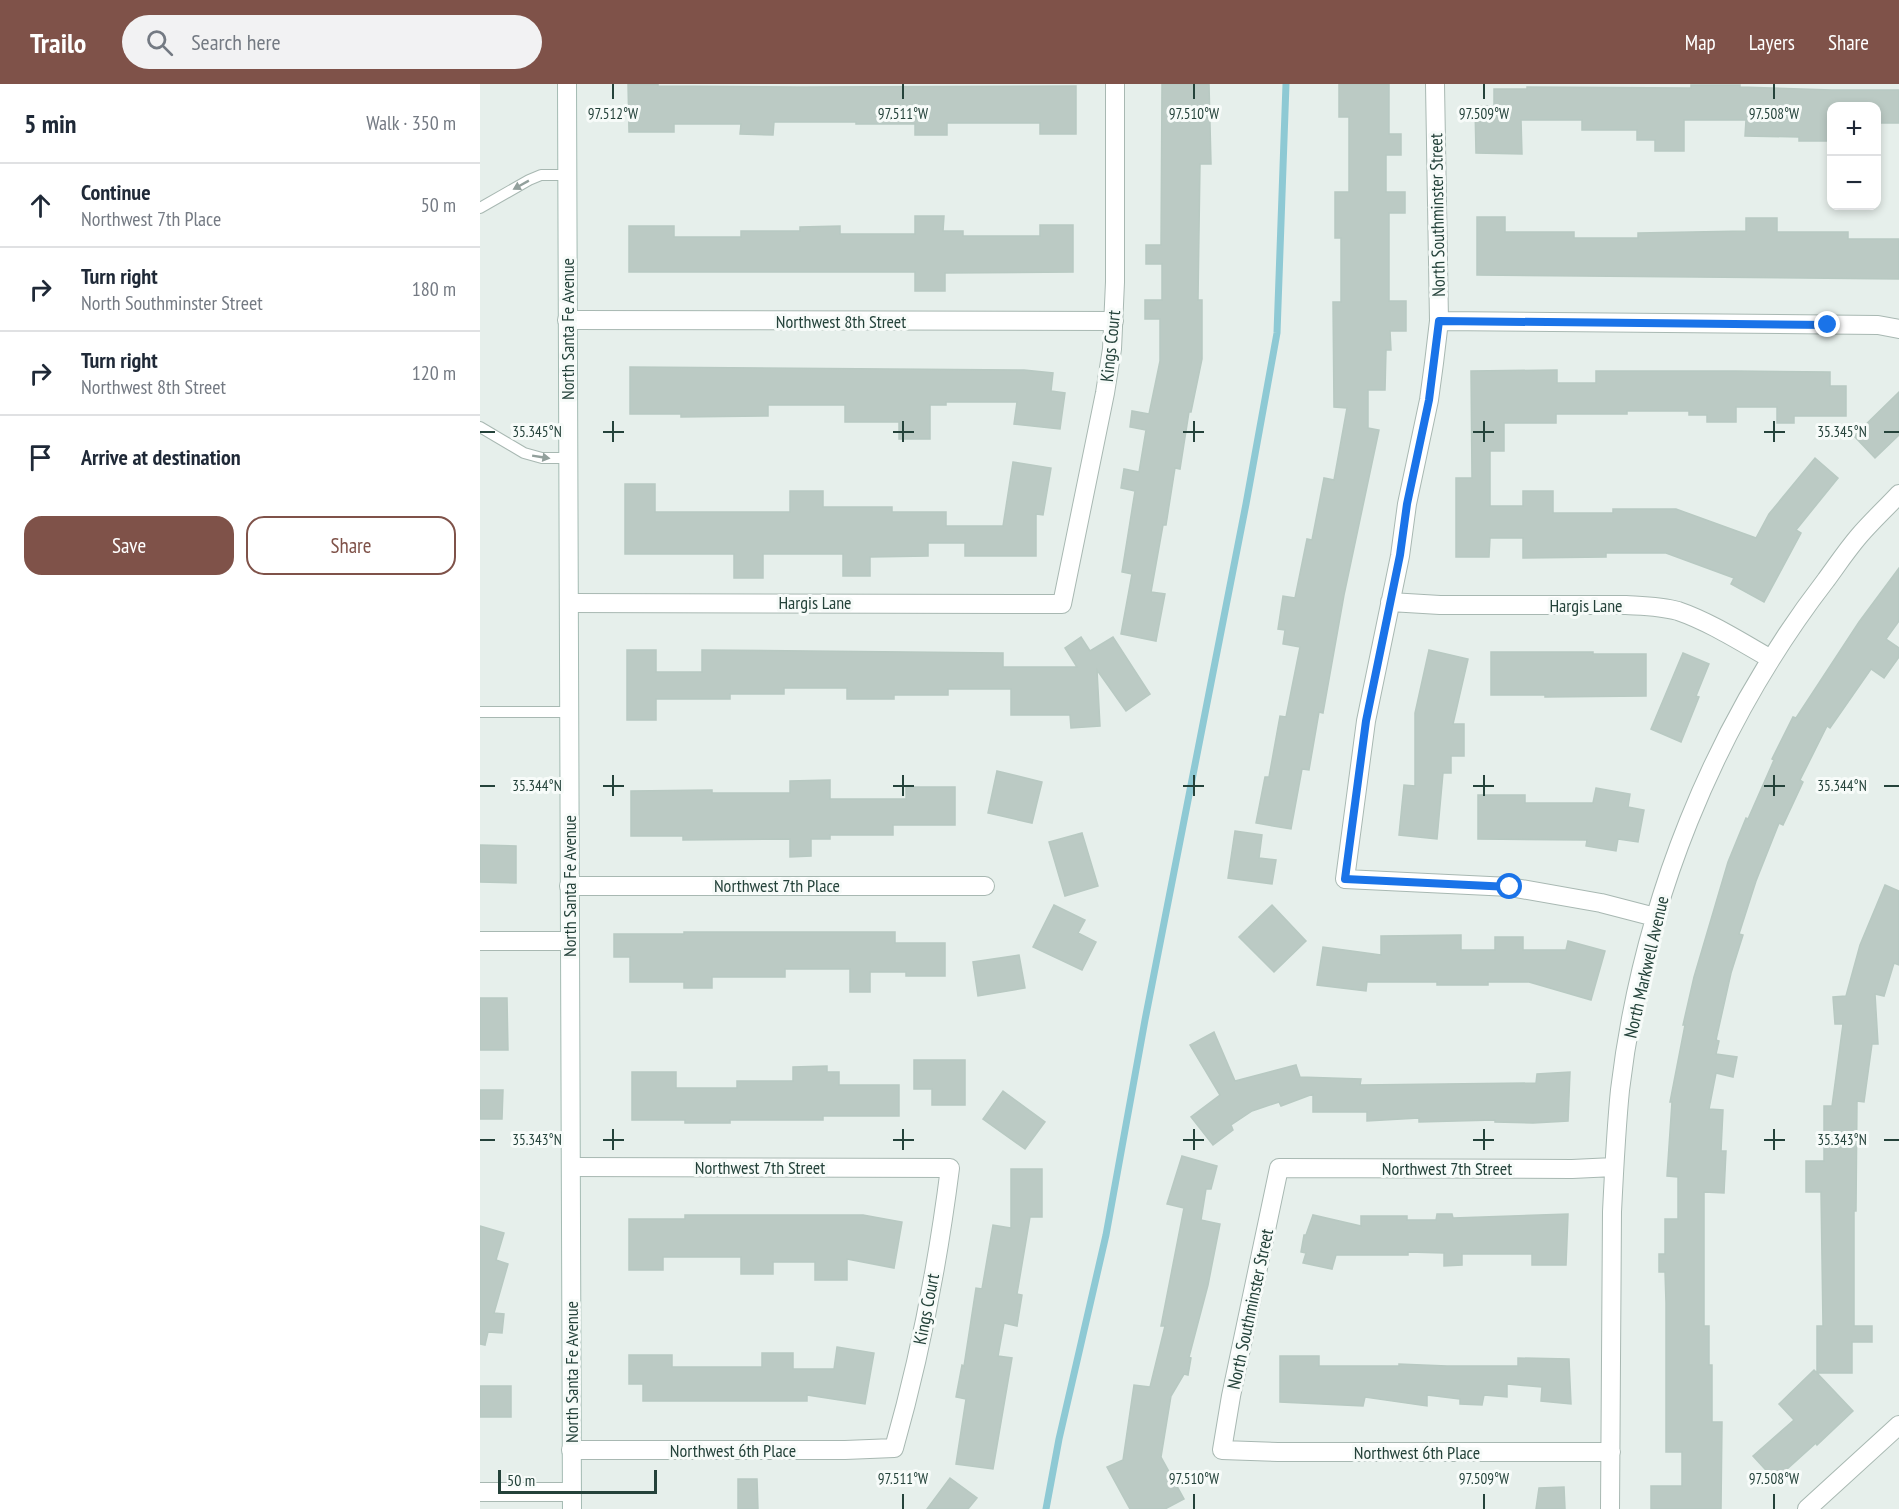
<!DOCTYPE html>
<html lang="en">
<head>
<meta charset="utf-8">
<style>
  body { margin:0; font-family:"PT Sans Narrow",sans-serif; background:#f2f2f3; color:#1f2937 }
  .controls { position:absolute; right:18px; top:18px; display:grid; overflow:hidden; border-radius:12px; box-shadow:0 3px 9px #0003 }
  .controls button { width:54px; height:54px; display:grid; place-items:center; padding:0; border:0; border-bottom:2px solid #e0e1e3; background:#fff; color:#1f2937; font:30px sans-serif }
  .scale { position:absolute; left:18px; bottom:15px; width:159px; box-sizing:border-box; padding-left:6px; border:3px solid #24423a; border-top:0; font-size:16px; line-height:21px; white-space:nowrap; color:#24423a; -webkit-text-stroke:4px #f7fbf9; paint-order:stroke }
  .stop { position:absolute; width:18px; height:18px; margin:-14px; border:4px solid #1a73e8; border-radius:50%; background:#fff }
  .stop.end { background:#1a73e8; border-color:#fff; box-shadow:0 2px 6px #0008 }
  .list { margin:0; padding:0; list-style:none }
  h2 { display:flex; justify-content:space-between; align-items:center; height:78px; margin:0; padding:0 24px; font-size:26px }
  h2 small { font-size:20px; font-weight:400; color:#747a83 }
  .list li { display:grid; grid-template-columns:39px 1fr auto; gap:18px; align-items:center; box-sizing:border-box; height:84px; padding:0 24px; border-top:2px solid #e0e1e3 }
  .list b { display:block; font-size:22px; white-space:nowrap }
  .list p { margin:0; font-size:20px; white-space:nowrap; color:#747a83 }
  .list em { font-size:20px; font-style:normal; color:#747a83 }
  .actions { display:flex; gap:12px; padding:18px 24px }
  .actions a { flex:1; padding:14px 0; border:2px solid #7f5249; border-radius:18px; text-align:center; font-size:21px; color:#7f5249 }
  .actions .main { background:#7f5249; color:#fff }
  .icon { flex:none; width:33px; height:33px; fill:none; stroke:currentColor; stroke-width:2; stroke-linecap:round; stroke-linejoin:round }
  .map { position:relative; flex:none; width:1419px; height:1425px; overflow:hidden }
  header { display:flex; align-items:center; gap:36px; box-sizing:border-box; height:84px; padding:0 30px; background:#7f5249; color:#fff }
  header strong { font-size:28px }
  nav { display:flex; gap:33px; margin-inline-start:auto; font-size:21px }
  .search { width:420px; height:54px; background:#f2f2f3; display:flex; align-items:center; gap:15px; box-sizing:border-box; padding:0 21px; border-radius:33px; color:#747a83; font-size:22px }
  main { display:flex }
  aside { flex:1; background:#fff }
  .map>svg:first-child { display:block }
</style>
</head>
<body>
<header>
<strong>Trailo</strong>
<div class="search"><svg class="icon" aria-label="search" viewBox="0 0 24 24"><circle cx="10" cy="10" r="6"/><path d="M15 15l6 6"/></svg>Search here</div>
<nav><a>Map</a><a>Layers</a><a>Share</a></nav>
</header>
<main>
<aside>
<h2>5 min<small>Walk · 350 m</small></h2>
<ul class="list">
<li><svg class="icon" aria-label="ahead" viewBox="0 0 24 24"><path d="M12 20V5M6 11l6-6 6 6"/></svg><div><b>Continue</b><p>Northwest 7th Place</p></div><em>50 m</em></li>
<li><svg class="icon" aria-label="right" viewBox="0 0 24 24"><path d="M7 20v-9h11M14 6l5 5-5 5"/></svg><div><b>Turn right</b><p>North Southminster Street</p></div><em>180 m</em></li>
<li><svg class="icon" aria-label="right" viewBox="0 0 24 24"><path d="M7 20v-9h11M14 6l5 5-5 5"/></svg><div><b>Turn right</b><p>Northwest 8th Street</p></div><em>120 m</em></li>
<li><svg class="icon" aria-label="arrive" viewBox="0 0 24 24"><path d="M6 21V4h12l-3 4 3 4H6"/></svg><div><b>Arrive at destination</b></div></li>
</ul>
<div class="actions"><a class="main">Save</a><a>Share</a></div>
</aside>
<div class="map">
<svg width="1419" height="1425" viewBox="0 0 1419 1425">
  <rect width="100%" height="100%" fill="#e6efeb"/>
  <g fill="none" stroke-linecap="round" stroke-linejoin="round">
    <path stroke="#8ec9d4" stroke-width="7" d="M566,1425L579,1355L626,1151L665,936L766,420L797,249L806,0"/>
  </g>
  <path fill="#bbcac4" stroke="#b8c9c2" stroke-width="1.5" d="M148,0H178V2L320,3L596,2V50H560V39H467V51H435V40H376V38H294L293,51L260,50L261,40H194V48H149Z
    M682,0H729L731,80H720L718,216H722V275L711,328H709L700,385L695,384L686,441H683L671,508L685,510L676,557L641,550L652,490L642,488L655,407L641,404L644,385L659,388L666,346L650,343L652,327L669,330L680,277V235H665V216H682V180H666V161H681Z
    M859,0H909V50H921V71H906V108H925V129H909V217H926V247H910L911,266H906L905,306H888V344L899,346L864,511L843,629L839,628L829,686L822,685L811,745L776,739L785,693H789L800,632L806,633L820,563L803,560L805,546L798,545L803,512L815,514L827,455L832,456L844,394L854,396L867,324L854,323L853,218H861V154H855V108H869V33H859Z
    M1211,1H1260V3L1352,6H1419V39H1396V22H1352V57H1319V53L1265,52L1266,36H1204V67H1175V56H1157V46H1102V36H1041L1042,70L996,69L995,22H1014V5H1047V3L1211,4Z
    M435,132H464L463,147H483V152H560V141H593V188L465,189V207H435V188H149V142H194V153H261V147H320V143L360,142V150H435Z
    M997,133H1025V148H1094V154H1158V149L1266,147V134H1297V148H1368V155H1419V195L997,191Z
    M150,283L544,286L573,289L571,307L585,309L580,345L534,340L537,318H466V321H450V355H419V338H365V321H288V332L201,333V330H150Z
    M1077,286V299H1116V287H1256L1350,288V302H1366V332H1314V339H1297V323H1256V338H1227V331H1209V327H1147V330H1076V339H1024V367H1010V422H1043V407H1073V429H1133V425H1196L1276,454L1289,430L1335,374L1358,394L1316,446L1321,449L1284,518L1251,500L1254,494L1186,469H1126V473L1043,474V454H1010L1009,473H976V394H992L991,287Z
    M1419,308V351L1395,374L1374,352Z
    M533,378L571,384L563,431L556,430V472H485V459H448V472L390,473V492H363V470H283V494H254V470H145V400H175V428H310V407H343V423H412V428H466V442H523Z
    M1419,484V537L1406,555L1419,564V573L1404,594L1391,585L1350,644L1347,642L1320,696L1323,698L1303,741L1299,739L1276,797L1259,850L1263,851L1251,889L1236,956L1239,957L1236,970L1257,973L1253,993L1236,989L1229,1025L1243,1026L1241,1067H1246L1244,1109L1224,1108V1242H1229V1281H1232V1338H1242L1241,1425H1171V1402H1202V1368H1186V1219L1185,1188H1179V1170H1185V1135H1198V1093L1187,1092L1192,1018H1190L1205,941H1203L1214,893L1248,778L1266,734L1268,735L1294,676L1292,675L1313,633L1316,634L1379,538Z
    M601,553L610,567L633,553L670,610L646,627L617,586L620,642L591,644L590,631H531V605H468V611H414V615H367V604H304V610H250V615H176V636H147V566H176V588H222V566L523,569V583H597L585,564Z
    M949,566L988,575L973,640H984V672H971V689H963L957,755L919,751L924,701L935,702V629Z
    M1011,568H1113V570H1166V612L1065,613V611H1011Z
    M1203,569L1229,580L1216,612L1219,613L1201,658L1171,645Z
    M517,687L562,698L552,739L508,729Z
    M350,696V715H426V703H475V741H413V751H350V755H331V772L310,773V755L203,756V752H151V707L232,706V709H310V697Z
    M1116,704L1150,710L1148,723L1164,726L1158,758L1138,755L1136,767L1106,762L1107,756L998,755V711H1045V719H1113Z
    M755,747L782,751L779,774L796,776L792,800L748,794Z
    M602,749L618,802L585,812L569,758Z
    M0,761L36,762V799L0,798Z
    M1405,801L1419,807V881L1414,879L1404,912L1395,910L1398,960H1392L1384,1018L1377,1017L1376,1127H1374V1242H1392V1258H1372V1289H1337L1373,1327L1337,1361L1336,1359L1295,1396L1273,1372L1314,1336L1299,1320L1334,1286L1337,1289V1242H1343L1341,1108H1326V1077H1344V1022H1352L1363,940H1355L1353,913L1366,912L1380,861Z
    M574,821L605,836L598,849L616,858L602,886L553,863Z
    M792,821L826,857L794,888L759,853Z
    M204,848H415V859H465V892H426V888H390V908H370V885H305V893H232V904H204V898H150V873H134V850H204Z
    M981,851V866H1015V853H1043V866H1086L1088,857L1125,867L1111,916L1049,898H1008V901H957V898H887L886,907L837,901L843,863L901,871V852Z
    M539,871L545,904L498,912L493,878Z
    M0,914H27L28,966H0Z
    M734,948L755,997L816,981L820,993L881,995L880,1001L1056,999L1057,990L1090,988L1088,1037L1053,1039L1015,1038V1036L939,1038V1034L887,1037V1028H833V1010L801,1022L799,1018L772,1027L751,1041L753,1046L733,1061L711,1033L740,1011L710,961Z
    M434,976H485V1021H452V1005H434Z
    M347,982V988H359V1001H419V1032H343V1036H250V1039H205V1036H152V988H196V1004H257V997H313V983Z
    M0,1006H23L22,1035H0Z
    M523,1007L565,1038L545,1065L503,1035Z
    M702,1072L737,1082L731,1105H726L721,1136L740,1140L728,1201L709,1273L711,1274L708,1291L704,1290L691,1312L681,1373L704,1415L685,1425H650L627,1383L643,1376L654,1301L670,1303L685,1242H681L704,1124L687,1120Z
    M531,1085H562V1133H550L537,1210L542,1211L537,1242L524,1239L518,1272L532,1274L513,1385L476,1380L486,1315L476,1313L482,1281L484,1282L496,1204L502,1205L513,1141L531,1144Z
    M957,1130H972L973,1134L1088,1130L1086,1181H1052V1170H982V1181L964,1182V1169L928,1168V1171H856L852,1185L823,1179L826,1169L821,1168L824,1151H826L833,1131L881,1142V1132H927V1136H956Z
    M205,1131H383L422,1138L414,1184L367,1175V1196H335V1178H293V1190H261V1173H183V1186H149V1135H205Z
    M0,1142L24,1149L16,1176L28,1180L14,1229L24,1230L22,1249L8,1248L5,1261L0,1260Z
    M357,1263L394,1269L385,1320L327,1311V1317H163V1300H149V1271H192V1283H282V1269H313V1285H354Z
    M800,1272H839V1282H919V1280L967,1282H1038V1274L1089,1275L1091,1320L1061,1317L1062,1303L1027,1300V1313L1004,1311L1002,1321L980,1320V1315L947,1311V1322L885,1313L883,1322L800,1318Z
    M0,1302H31V1333H0Z
    M470,1394L497,1414L488,1425H447Z
    M258,1395H277L278,1425H258Z
    M1084,1403L1085,1425H1056L1059,1404Z"/>
  <g fill="none" stroke-linecap="round" stroke-linejoin="round">
    <g stroke="#a8b8b2" stroke-width="12">
      <path id="lane" d="M0,124L49,96L61,91H87
        M0,343L44,369L62,374H88
        M0,628H89"/>
    </g>
    <g stroke="#a8b8b2" stroke-width="20">
      <path id="street" d="M955,0L959,237L954,279L949,316L927,420L920,472L886,637L865,795L1030,803L1121,819L1175,833
        M87,236L634,237
        M959,237L1398,241L1419,245
        M910,518L960,521H1146C1164,522 1181,522 1198,527C1230,538 1261,558 1291,575
        M89,519L582,520L625,309L632,265L635,198V0
        M89,802H505
        M0,857H90
        M91,1083L470,1084C458,1178 440,1273 414,1364L365,1366H91
        M1131,1368H798L742,1366L751,1312L799,1084L1092,1085L1134,1083
        M0,1408H91
        M1130,1425L1132,1128C1134,1087 1136,1046 1140,1006C1162,821 1233,643 1346,496C1357,481 1367,466 1379,452C1391,438 1406,424 1419,410
        M1327,1425L1419,1341"/>
    </g>
    <g stroke="#a4bbb3" stroke-width="20">
      <path id="secondary" d="M87,0L92,1425"/>
    </g>
    <use href="#lane" stroke="#fff" stroke-width="10"/>
    <use href="#street" stroke="#fff" stroke-width="18"/>
    <use href="#secondary" stroke="#fff" stroke-width="18"/>
  </g>
  <defs><path id="oneway-solid" d="M-6-.8H1V-3.2L6.5 0L1 3.2V.8H-6Z" transform="scale(1.5)"/></defs>
  <g fill="#92a09c">
    <use href="#oneway-solid" transform="translate(41 101) rotate(151)"/>
    <use href="#oneway-solid" transform="translate(61 373) rotate(9)"/>
  </g>
  <g fill="none" stroke-linecap="round" stroke-linejoin="round">
    <path stroke="#1a73e8" stroke-width="8" d="M1030,803L865,795L886,637L920,471L927,420L949,316L959,237L1348,241"/>
  </g>
  <path fill="none" stroke="#24423a" stroke-width="2" d="M133,0V15M423,0V15M714,0V15M1004,0V15M1294,0V15M133,337V358M423,337V358M714,337V358M1004,337V358M1294,337V358M0,348H15M123,348H144M413,348H434M703,348H724M993,348H1014M1284,348H1305M1404,348H1419M133,691V712M423,691V712M714,691V712M1004,691V712M1294,691V712M0,702H15M123,702H144M413,702H434M703,702H724M993,702H1014M1284,702H1305M1404,702H1419M133,1045V1066M423,1045V1066M714,1045V1066M1004,1045V1066M1294,1045V1066M0,1056H15M123,1056H144M413,1056H434M703,1056H724M993,1056H1014M1284,1056H1305M1404,1056H1419M423,1410V1425M714,1410V1425M1004,1410V1425M1294,1410V1425"/>
  <g text-anchor="middle" dominant-baseline="central" stroke-width="6" stroke-linejoin="round" paint-order="stroke">
    <g font-size="18" fill="#24423a" stroke="#f7fbf9">
      <text transform="translate(957 131) rotate(-91)">North Southminster Street</text>
      <text x="361" y="237">Northwest 8th Street</text>
      <text transform="translate(87 245) rotate(-90)">North Santa Fe Avenue</text>
      <text transform="translate(630 262) rotate(-84)">Kings Court</text>
      <text x="335" y="518">Hargis Lane</text>
      <text x="1106" y="521">Hargis Lane</text>
      <text x="297" y="801">Northwest 7th Place</text>
      <text transform="translate(89 802) rotate(-90)">North Santa Fe Avenue</text>
      <text transform="translate(1166 883) rotate(-77)">North Markwell Avenue</text>
      <text x="280" y="1083">Northwest 7th Street</text>
      <text x="967" y="1084">Northwest 7th Street</text>
      <text transform="translate(446 1225) rotate(-79)">Kings Court</text>
      <text transform="translate(770 1225) rotate(-78)">North Southminster Street</text>
      <text transform="translate(91 1288) rotate(-90)">North Santa Fe Avenue</text>
      <text x="253" y="1366">Northwest 6th Place</text>
      <text x="937" y="1368">Northwest 6th Place</text>
    </g>
  </g>
  <g font-size="15" text-anchor="middle" fill="#24423a" stroke="#f7fbf9" stroke-width="6" stroke-linejoin="round" paint-order="stroke">
    <text x="133" y="35">97.512°W</text>
    <text x="423" y="35">97.511°W</text>
    <text x="714" y="35">97.510°W</text>
    <text x="1004" y="35">97.509°W</text>
    <text x="1294" y="35">97.508°W</text>
    <text x="57" y="353">35.345°N</text>
    <text x="1362" y="353">35.345°N</text>
    <text x="57" y="707">35.344°N</text>
    <text x="1362" y="707">35.344°N</text>
    <text x="57" y="1061">35.343°N</text>
    <text x="1362" y="1061">35.343°N</text>
    <text x="423" y="1400">97.511°W</text>
    <text x="714" y="1400">97.510°W</text>
    <text x="1004" y="1400">97.509°W</text>
    <text x="1294" y="1400">97.508°W</text>
  </g>
</svg>
<div class="controls">
<button>+</button>
<button>−</button>
</div>
<div class="scale">50 m</div>
<div class="stop" style="left:1030px;top:803px"></div>
<div class="stop end" style="left:1348px;top:241px"></div>
</div>
</main>
</body>
</html>
